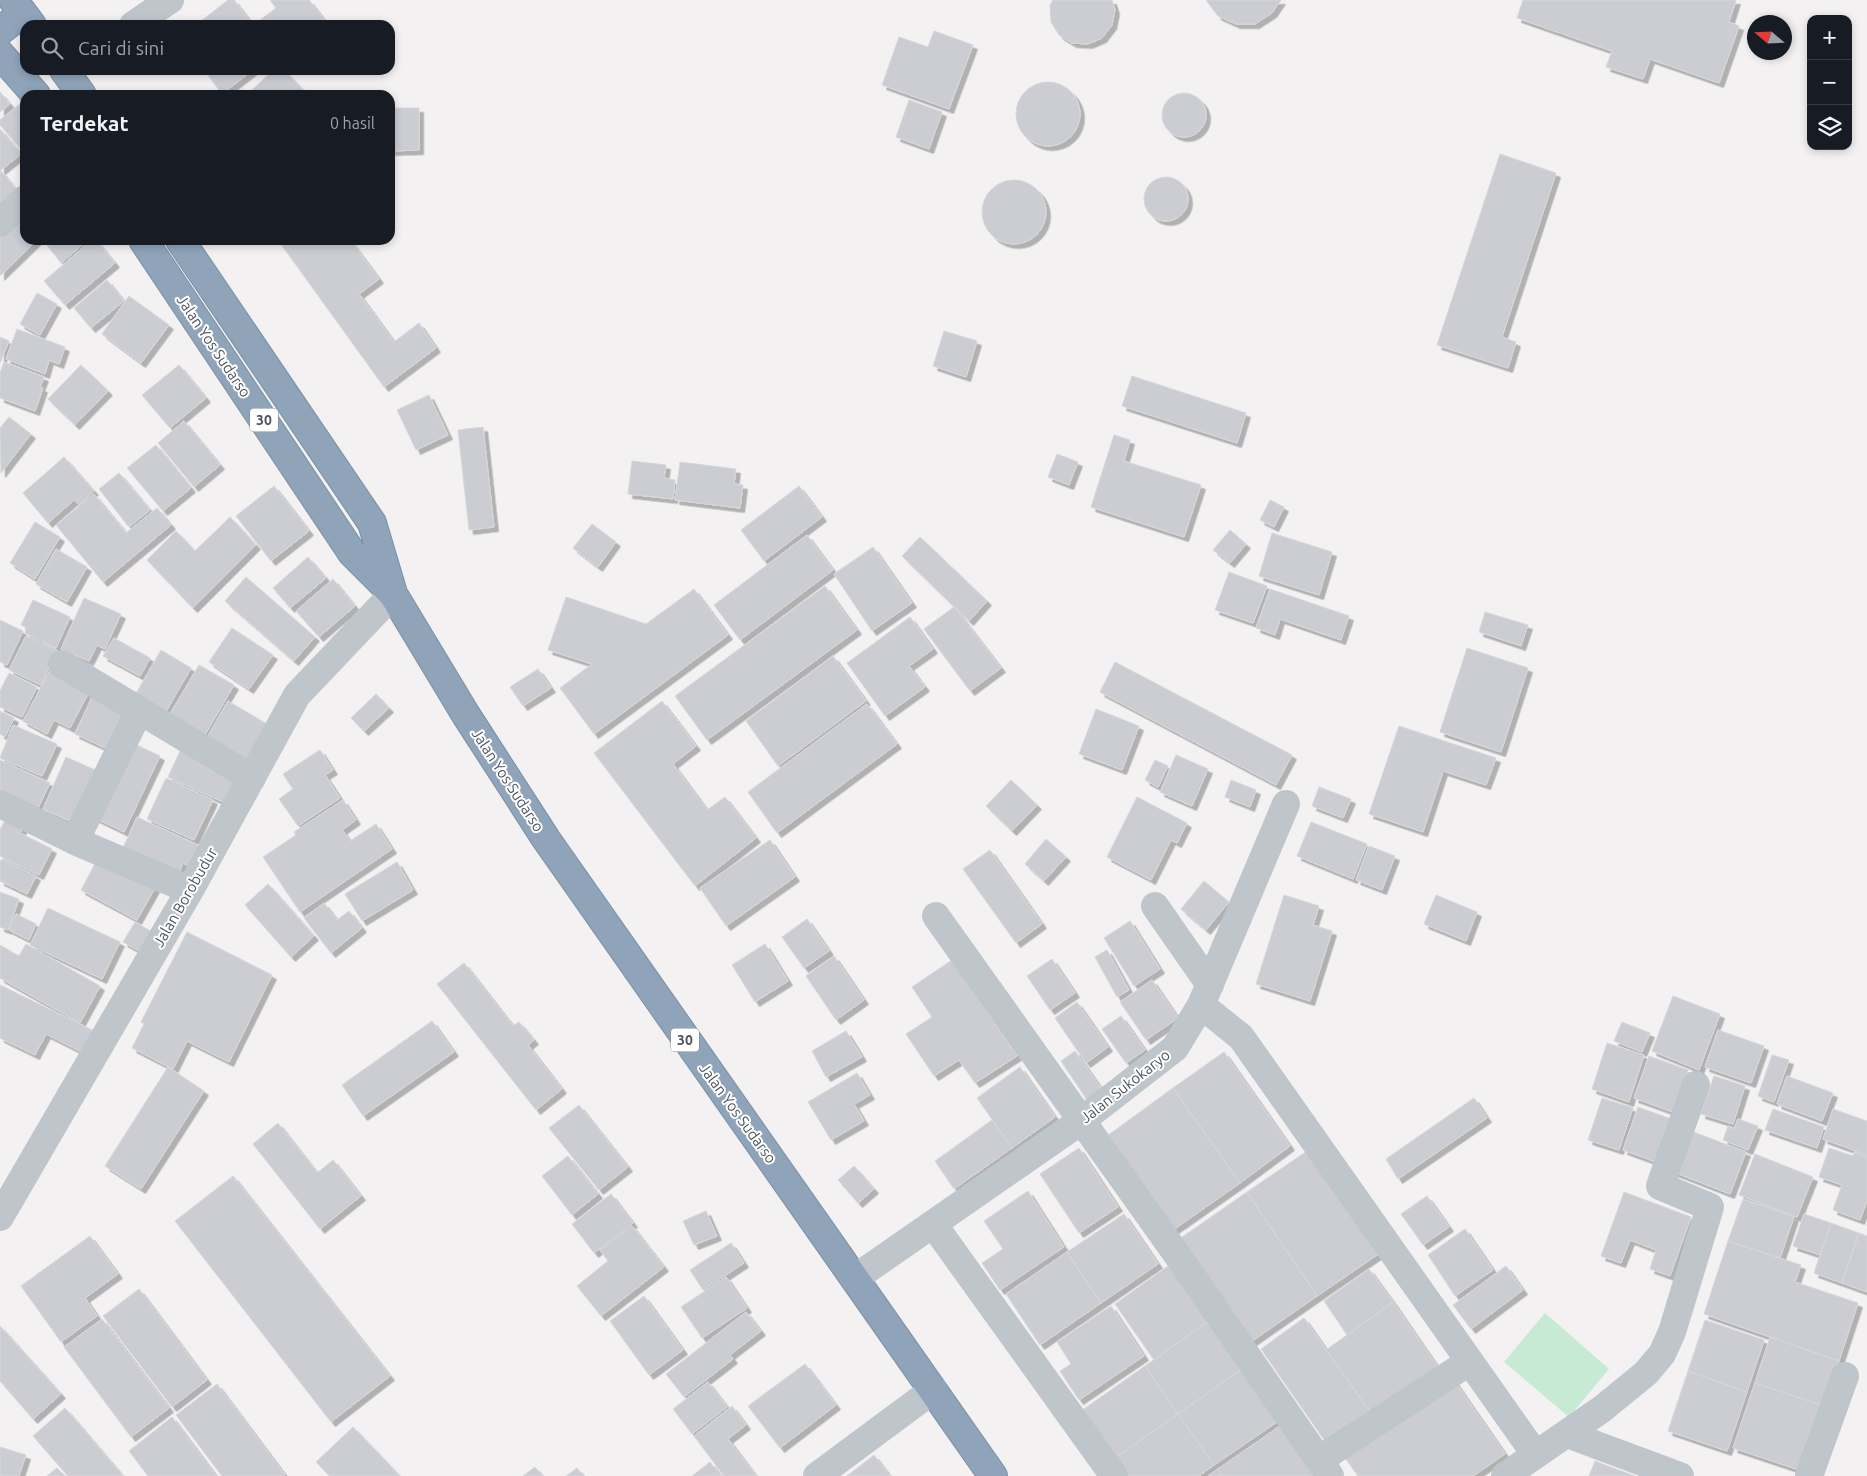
<!DOCTYPE html>
<html lang="id">
<head>
<meta charset="utf-8">
<style>
  body { margin:0; font-family:Ubuntu,sans-serif; background:#20242c; color:#f1f3f6 }
  .controls { position:absolute; right:15px; top:15px; display:grid; overflow:hidden; border-radius:10px; box-shadow:0 2px 8px #0003 }
  .controls button { width:45px; height:45px; display:grid; place-items:center; padding:0; border:0; border-bottom:1px solid #363941; background:#171b24; color:#f1f3f6; font:25px sans-serif }
  .compass { position:absolute; left:1747px; top:15px; width:45px; height:45px; border-radius:50%; background:#171b24; box-shadow:0 2px 8px #0003; rotate:289deg }
  .list { margin:0; padding:0; list-style:none }
  h2 { display:flex; justify-content:space-between; align-items:center; height:65px; margin:0; padding:0 20px; font-size:21px }
  h2 small { font-size:16px; font-weight:400; color:#9ea1a6 }
  .icon { flex:none; width:28px; height:28px; fill:none; stroke:currentColor; stroke-width:2; stroke-linecap:round; stroke-linejoin:round }
  .map { position:relative; flex:none; width:1867px; height:1476px; overflow:hidden }
  .search { position:absolute; background:#171b24; box-shadow:0 2px 8px #0003; left:20px; top:20px; width:375px; height:55px; display:flex; align-items:center; gap:12px; box-sizing:border-box; padding:0 18px; border-radius:15px; color:#9ea1a6; font-size:19px }
  .panel { position:absolute; background:#171b24; box-shadow:0 2px 8px #0003; left:20px; top:90px; width:375px; height:155px; border-radius:15px }
  .map>svg:first-child { display:block }
</style>
</head>
<body>
<div class="map">
<svg width="1867" height="1476" viewBox="0 0 1867 1476">
  <defs>
    <filter id="shadow"><feDropShadow dx="4.5" dy="4.5" stdDeviation="0" flood-color="#0004"/></filter>
  </defs>
  <rect width="100%" height="100%" fill="#f3f1f1"/>
  <path fill="#c6ead3" d="M1545,1313L1609,1369L1569,1417L1504,1362Z"/>
  <path fill="#cbcdd3" stroke="#d6d7db" filter="url(#shadow)" d="M228,0H234L253,25H196Z
    M270,0H309L328,25H257L256,23L276,8Z
    M1053,0H1112L1115,10L1112,25L1102,38L1088,44L1072,43L1059,35L1051,22L1050,5Z
    M1206,0H1281L1272,13L1255,24H1236L1218,16Z
    M1523,0H1736L1729,22L1739,26L1719,83L1650,59L1643,79L1606,67L1612,51L1517,18Z
    M934,31L973,45L949,109L882,85L899,37L928,47Z
    M204,70H253L222,94Z
    M273,70H284L308,95H247Z
    M1016 114a32 32 0 1 1 64 0a32 32 0 1 1-64 0Z
    M0,92L10,104L0,112Z
    M1162 115a22 22 0 1 1 44 0a22 22 0 1 1-44 0Z
    M909,100L942,112L929,149L896,137Z
    M20,104L25,110L24,153L0,125V120Z
    M390,108H419V150L391,151Z
    M0,129L21,154L1,170L0,169Z
    M1500,154L1556,173L1502,337L1516,342L1508,368L1437,345Z
    M0,170L20,194L0,211Z
    M1144 199a22 22 0 1 1 44 0a22 22 0 1 1-44 0Z
    M982 212a32 32 0 1 1 64 0a32 32 0 1 1-64 0Z
    M12,214L25,227V240H37L0,276V226Z
    M43,240H88L61,263Z
    M92,240H96L115,263L65,305L44,281Z
    M278,240H350L379,279L359,294L394,342L419,323L436,348L384,387Z
    M107,280L124,301L91,328L74,308Z
    M37,293L57,304L40,335L20,324Z
    M129,296L169,325L141,363L102,334Z
    M17,329L65,347L59,364L49,360L45,374L6,359Z
    M944,331L977,341L966,377L933,366Z
    M0,337L9,341L0,363Z
    M4,362L44,377L40,387L43,388L35,411L0,398V373Z
    M81,365L108,391L75,425L48,399Z
    M179,365L206,398L170,428L142,395Z
    M1132,376L1246,413L1237,443L1122,406Z
    M429,395L448,435L416,450L397,410Z
    M9,417L31,434L1,473L0,428Z
    M184,421L220,465L194,487L158,443Z
    M483,427L494,527L469,530L458,430Z
    M1114,435L1130,440L1124,461L1201,485L1184,537L1091,507Z
    M156,445L191,488L163,511L127,468Z
    M1057,454L1078,462L1069,485L1048,477Z
    M64,457L94,491L79,505L74,500L48,523L23,493Z
    M632,461L666,465L664,478L675,480L673,499L628,494Z
    M680,462L736,469L734,484L743,485L740,508L675,500Z
    M119,473L150,510L129,527L99,489Z
    M274,486L309,531L271,561L236,516Z
    M799,486L822,517L764,561L741,530Z
    M94,494L126,533L157,508L171,525L103,582L56,525Z
    M1270,500L1284,507L1274,527L1260,520Z
    M230,517L256,545L193,608L147,560L176,531L195,551Z
    M35,522L60,537L35,579L10,563Z
    M592,524L616,542L598,567L573,548Z
    M1230,530L1246,544L1230,563L1213,550Z
    M1272,533L1332,552L1319,595L1259,576Z
    M807,535L833,570L740,640L714,605Z
    M920,537L987,601L969,621L902,556Z
    M873,547L912,603L872,631L834,574Z
    M56,549L87,567L67,602L36,584Z
    M308,557L326,578L290,608L273,588Z
    M1229,572L1267,586L1253,623L1215,610Z
    M246,577L315,637L294,661L225,601Z
    M333,579L355,606L319,637L296,611Z
    M825,586L857,630L707,740L675,696Z
    M694,589L728,635L594,734L560,688L592,664L548,650L566,597L646,624Z
    M1270,589L1349,616L1341,640L1280,619L1275,635L1256,628Z
    M84,598L121,614L105,649L97,645L89,661L61,649Z
    M33,600L70,617L56,648L25,633L27,628L21,625Z
    M954,607L1001,668L970,691L924,629Z
    M1485,612L1528,625L1521,646L1479,632Z
    M910,617L933,649L909,666L925,687L885,716L847,663Z
    M0,620L23,631L7,665L0,662Z
    M232,628L273,655L249,689L209,662Z
    M26,636L57,650L41,685L9,670Z
    M114,638L150,658L140,676L103,656Z
    M1467,648L1528,668L1501,752L1440,732Z
    M161,650L191,668L164,715L134,697Z
    M833,656L866,701L778,766L746,721Z
    M1115,662L1292,755L1276,785L1100,692Z
    M199,665L234,685L202,740L167,719Z
    M52,667L91,688L70,728L54,720L47,734L23,721Z
    M538,669L551,688L523,706L510,687Z
    M9,673L37,687L22,717L0,707V691Z
    M376,694L389,708L364,731L351,718Z
    M92,697L127,712L110,750L75,734Z
    M228,701L272,727L247,768L204,743Z
    M662,701L696,746L673,764L707,810L725,797L756,838L695,886L594,753Z
    M867,704L897,744L777,833L748,792Z
    M1096,709L1139,726L1122,770L1079,754Z
    M0,711L14,718L5,737L0,734Z
    M13,725L57,744L42,776L0,758Z
    M1399,726L1496,758L1486,785L1443,771L1423,832L1369,814Z
    M126,740L160,756L124,832L91,816Z
    M181,749L244,778L232,806L168,777Z
    M320,750L333,770L325,775L340,798L298,826L279,799L293,789L283,774Z
    M1176,755L1208,769L1192,806L1160,792Z
    M66,757L102,773L79,825L43,809Z
    M0,760L50,783L37,810L0,794Z
    M1155,760L1168,766L1158,787L1145,780Z
    M166,778L213,800L194,840L147,819Z
    M1011,780L1037,805L1012,831L986,806Z
    M1231,780L1256,790L1250,807L1225,797Z
    M1319,787L1351,799L1343,818L1312,806Z
    M1137,797L1187,823L1177,843L1171,840L1151,880L1107,857Z
    M343,800L356,820L342,830L350,841L376,824L392,849L300,912L263,857L296,835L294,832Z
    M7,816L24,825L20,833L52,849L39,875L0,856V830Z
    M137,817L204,848L194,868L183,863L178,875L122,850Z
    M1311,822L1367,844L1353,879L1297,856Z
    M1046,839L1066,857L1044,881L1025,864Z
    M770,840L795,877L726,926L700,888Z
    M1369,846L1395,856L1382,890L1356,880Z
    M990,850L1042,924L1016,943L963,869Z
    M98,858L155,888L137,920L81,890Z
    M2,859L36,876L27,894L0,881V862Z
    M397,862L413,890L362,921L345,894Z
    M1204,881L1229,902L1206,930L1181,909Z
    M268,884L314,936L291,957L245,905Z
    M0,892L19,899L8,930L0,927Z
    M1284,895L1319,906L1313,925L1332,931L1310,1001L1256,984Z
    M1436,895L1477,912L1466,941L1424,924Z
    M324,903L337,920L349,911L362,928L331,953L304,918Z
    M48,908L120,942L102,979L30,945Z
    M16,914L36,924L29,940L9,930Z
    M807,919L829,951L804,968L782,937Z
    M1130,921L1160,969L1134,986L1104,938Z
    M135,922L154,933L143,953L123,942Z
    M187,932L272,975L229,1062L187,1041L173,1069L132,1048L144,1024L141,1022Z
    M26,944L100,986L80,1023L0,978V945L19,956Z
    M765,944L788,981L755,1002L732,965Z
    M1107,950L1129,990L1117,997L1095,957Z
    M834,956L864,1000L836,1020L806,976Z
    M1052,959L1075,993L1050,1010L1027,976Z
    M952,960L1017,1056L975,1083L959,1060L934,1076L906,1034L932,1017L912,987Z
    M464,963L513,1026L519,1022L534,1040L528,1045L562,1089L536,1110L437,984Z
    M1152,980L1178,1018L1146,1040L1120,1002Z
    M0,985L96,1032L86,1054L46,1034L35,1055L0,1038Z
    M1673,996L1720,1014L1699,1070L1652,1051Z
    M1077,1002L1108,1047L1086,1063L1055,1018Z
    M1121,1016L1145,1050L1126,1063L1102,1029Z
    M432,1021L454,1052L363,1116L342,1085Z
    M1622,1022L1650,1033L1642,1052L1614,1041Z
    M1718,1030L1764,1046L1751,1083L1705,1067Z
    M846,1031L862,1057L826,1077L812,1051Z
    M1607,1043L1644,1055L1629,1102L1592,1089Z
    M1075,1051L1102,1090L1087,1100L1061,1061Z
    M1224,1052L1290,1146L1240,1183L1173,1088Z
    M1772,1055L1789,1060L1774,1102L1758,1096Z
    M1649,1056L1688,1070L1673,1112L1634,1098Z
    M168,1067L204,1091L141,1189L105,1166Z
    M1020,1067L1055,1117L1012,1148L977,1098Z
    M857,1073L870,1095L854,1104L864,1121L831,1140L808,1102Z
    M1714,1076L1745,1086L1733,1124L1701,1114Z
    M1787,1076L1833,1093L1822,1121L1777,1104Z
    M1173,1088L1240,1183L1173,1230L1107,1136Z
    M1474,1098L1487,1118L1398,1179L1386,1159Z
    M1602,1098L1633,1108L1619,1150L1588,1140Z
    M579,1105L628,1167L599,1190L549,1128Z
    M1638,1107L1674,1120L1659,1163L1623,1150Z
    M1773,1109L1824,1127L1817,1148L1765,1130Z
    M1833,1109L1867,1121V1155L1823,1139Z
    M1738,1119L1758,1126L1748,1150L1723,1140L1728,1126L1734,1129Z
    M992,1120L1012,1148L954,1189L935,1161Z
    M278,1123L317,1173L333,1160L361,1196L320,1229L253,1144Z
    M1686,1129L1746,1152L1730,1194L1671,1171Z
    M1079,1148L1118,1207L1079,1233L1040,1174Z
    M1829,1148L1853,1156L1854,1152L1867,1157V1201L1860,1220L1833,1210L1842,1185L1819,1177Z
    M1310,1149L1380,1253L1317,1296L1247,1192Z
    M1755,1154L1813,1177L1797,1217L1739,1195Z
    M568,1156L598,1194L572,1215L542,1176Z
    M854,1166L874,1189L858,1203L838,1180Z
    M233,1176L390,1376L331,1422L175,1221Z
    M1028,1191L1064,1247L1000,1290L982,1263L1003,1249L984,1221Z
    M1247,1192L1317,1296L1245,1346L1175,1242Z
    M1624,1192L1691,1217L1670,1276L1650,1269L1656,1250L1630,1240L1621,1263L1601,1256Z
    M611,1194L633,1223L594,1253L572,1224Z
    M1427,1196L1449,1227L1423,1245L1401,1214Z
    M1743,1199L1794,1217L1780,1258L1728,1241Z
    M706,1211L717,1236L694,1245L683,1221Z
    M1124,1214L1158,1264L1101,1303L1067,1252Z
    M1804,1214L1831,1223L1820,1255L1793,1246Z
    M1831,1223L1859,1233L1842,1283L1814,1273Z
    M632,1226L664,1267L601,1316L577,1286L608,1261L600,1250Z
    M1465,1229L1493,1270L1455,1296L1428,1255Z
    M1859,1233L1867,1236V1292L1842,1283Z
    M90,1236L118,1274L85,1298L97,1316L61,1342L21,1286Z
    M1728,1241L1801,1265L1795,1282L1858,1303L1839,1361L1704,1314Z
    M731,1243L744,1263L703,1290L690,1270Z
    M1067,1252L1101,1303L1040,1345L1006,1294Z
    M1168,1266L1207,1322L1154,1360L1115,1304Z
    M1506,1266L1523,1290L1471,1329L1453,1305Z
    M1369,1269L1393,1302L1347,1335L1324,1301Z
    M726,1277L747,1308L702,1338L681,1307Z
    M139,1289L207,1380L172,1407L103,1316Z
    M644,1296L683,1350L649,1375L610,1321Z
    M1393,1302L1439,1369L1373,1416L1326,1350Z
    M1111,1306L1144,1356L1079,1400L1060,1371L1071,1364L1057,1342Z
    M746,1312L761,1331L730,1355L733,1359L684,1397L666,1374Z
    M1304,1318L1373,1416L1329,1447L1261,1349Z
    M102,1319L169,1408L131,1437L64,1347Z
    M1705,1320L1764,1340L1747,1392L1688,1371Z
    M1207,1322L1240,1370L1178,1414L1145,1366Z
    M0,1326L61,1394L33,1419L0,1381Z
    M1770,1337L1839,1361L1824,1406L1755,1383Z
    M805,1364L836,1405L780,1448L748,1406Z
    M1145,1366L1178,1414L1115,1458L1081,1411Z
    M1240,1370L1277,1422L1214,1465L1178,1414Z
    M1688,1371L1747,1392L1727,1451L1668,1431Z
    M1451,1376L1505,1454L1473,1476H1358L1340,1451Z
    M708,1382L727,1407L692,1434L673,1409Z
    M1755,1383L1824,1406L1802,1471L1733,1448Z
    M217,1384L285,1475L283,1476H222L176,1415Z
    M732,1406L746,1425L728,1439L756,1476H724L694,1436Z
    M65,1408L123,1476H68L33,1436Z
    M1178,1414L1214,1465L1199,1476H1127L1115,1458Z
    M172,1417L216,1476H148L129,1451Z
    M1280,1426L1314,1476H1223L1218,1469Z
    M353,1427L400,1476H330L316,1462Z
    M0,1447L26,1455L19,1476H0Z
    M874,1455L890,1476H847Z
    M1595,1461L1635,1476H1589Z
    M710,1462L721,1476H692Z
    M535,1467L542,1476H523Z
    M57,1468L65,1476H47Z
    M577,1468L583,1476H566Z
    M1218,1469L1223,1476H1208Z"/>
  <g fill="none" stroke-linecap="round" stroke-linejoin="round">
    <g stroke="#7a8fa5" stroke-width="30">
      <path id="highway" d="M13,0L32,25
        M0,31L23,13
        M0,54L36,95
        M64,70L82,95
        M143,240L352,553L393,594L466,715L546,839L993,1476
        M180,240L372,523L392,590"/>
    </g>
    <path stroke="#bec5cb" stroke-width="28" d="M133,25L170,0
      M0,223L25,199
      M62,664L252,778
      M0,804L75,841L190,890
      M75,841L139,711
      M1155,906L1210,985
      M936,916L1180,1259L1330,1476
      M1201,1005L1241,1037L1535,1454
      M0,1217L190,890L297,695L393,594
      M933,1224L1114,1476
      M855,1278L1081,1121L1175,1048L1201,1005L1286,804
      M1567,1434L1680,1476
      M1319,1460L1469,1362
      M817,1476L933,1390
      M1505,1476L1602,1409L1646,1373L1662,1354L1672,1332L1710,1207L1660,1186L1696,1085
      M1809,1476L1845,1376"/>
    <use href="#highway" stroke="#8fa4b9" stroke-width="28"/>
  </g>
  <g text-anchor="middle" dominant-baseline="central" stroke-width="4" stroke-linejoin="round" paint-order="stroke">
    <g fill="#fff" stroke="#81878d" stroke-width="1">
      <rect x="250" y="408.5" width="28" height="23" rx="4"/>
      <rect x="671" y="1028.5" width="28" height="23" rx="4"/>
    </g>
    <g font-size="14" font-weight="bold" fill="#4b545c">
      <text x="264" y="420">30</text>
      <text x="685" y="1040">30</text>
    </g>
    <g font-size="15" fill="#4b545c" stroke="#fff">
      <text transform="translate(214 346) rotate(56)">Jalan Yos Sudarso</text>
      <text transform="translate(508 780) rotate(57)">Jalan Yos Sudarso</text>
      <text transform="translate(185 897) rotate(-60)">Jalan Borobudur</text>
      <text transform="translate(1125 1086) rotate(-38)">Jalan Sukokaryo</text>
      <text transform="translate(738 1113) rotate(54)">Jalan Yos Sudarso</text>
    </g>
  </g>
</svg>
<div class="controls">
<button>+</button>
<button>−</button>
<button><svg class="icon" aria-label="layers" viewBox="0 0 24 24"><path d="M12 4l9 5-9 5-9-5zM3 14l9 5 9-5"/></svg></button>
</div>
<svg class="compass" viewBox="-18 -18 36 36"><path d="M0-13l5 13h-10z" fill="#e53935"/><path d="M0 13l5-13h-10z" fill="#9ea1a6"/></svg>
<div class="search"><svg class="icon" aria-label="search" viewBox="0 0 24 24"><circle cx="10" cy="10" r="6"/><path d="M15 15l6 6"/></svg>Cari di sini</div>
<section class="panel">
<h2>Terdekat<small>0 hasil</small></h2>
<ul class="list">
</ul>
</section>
</div>
</body>
</html>
